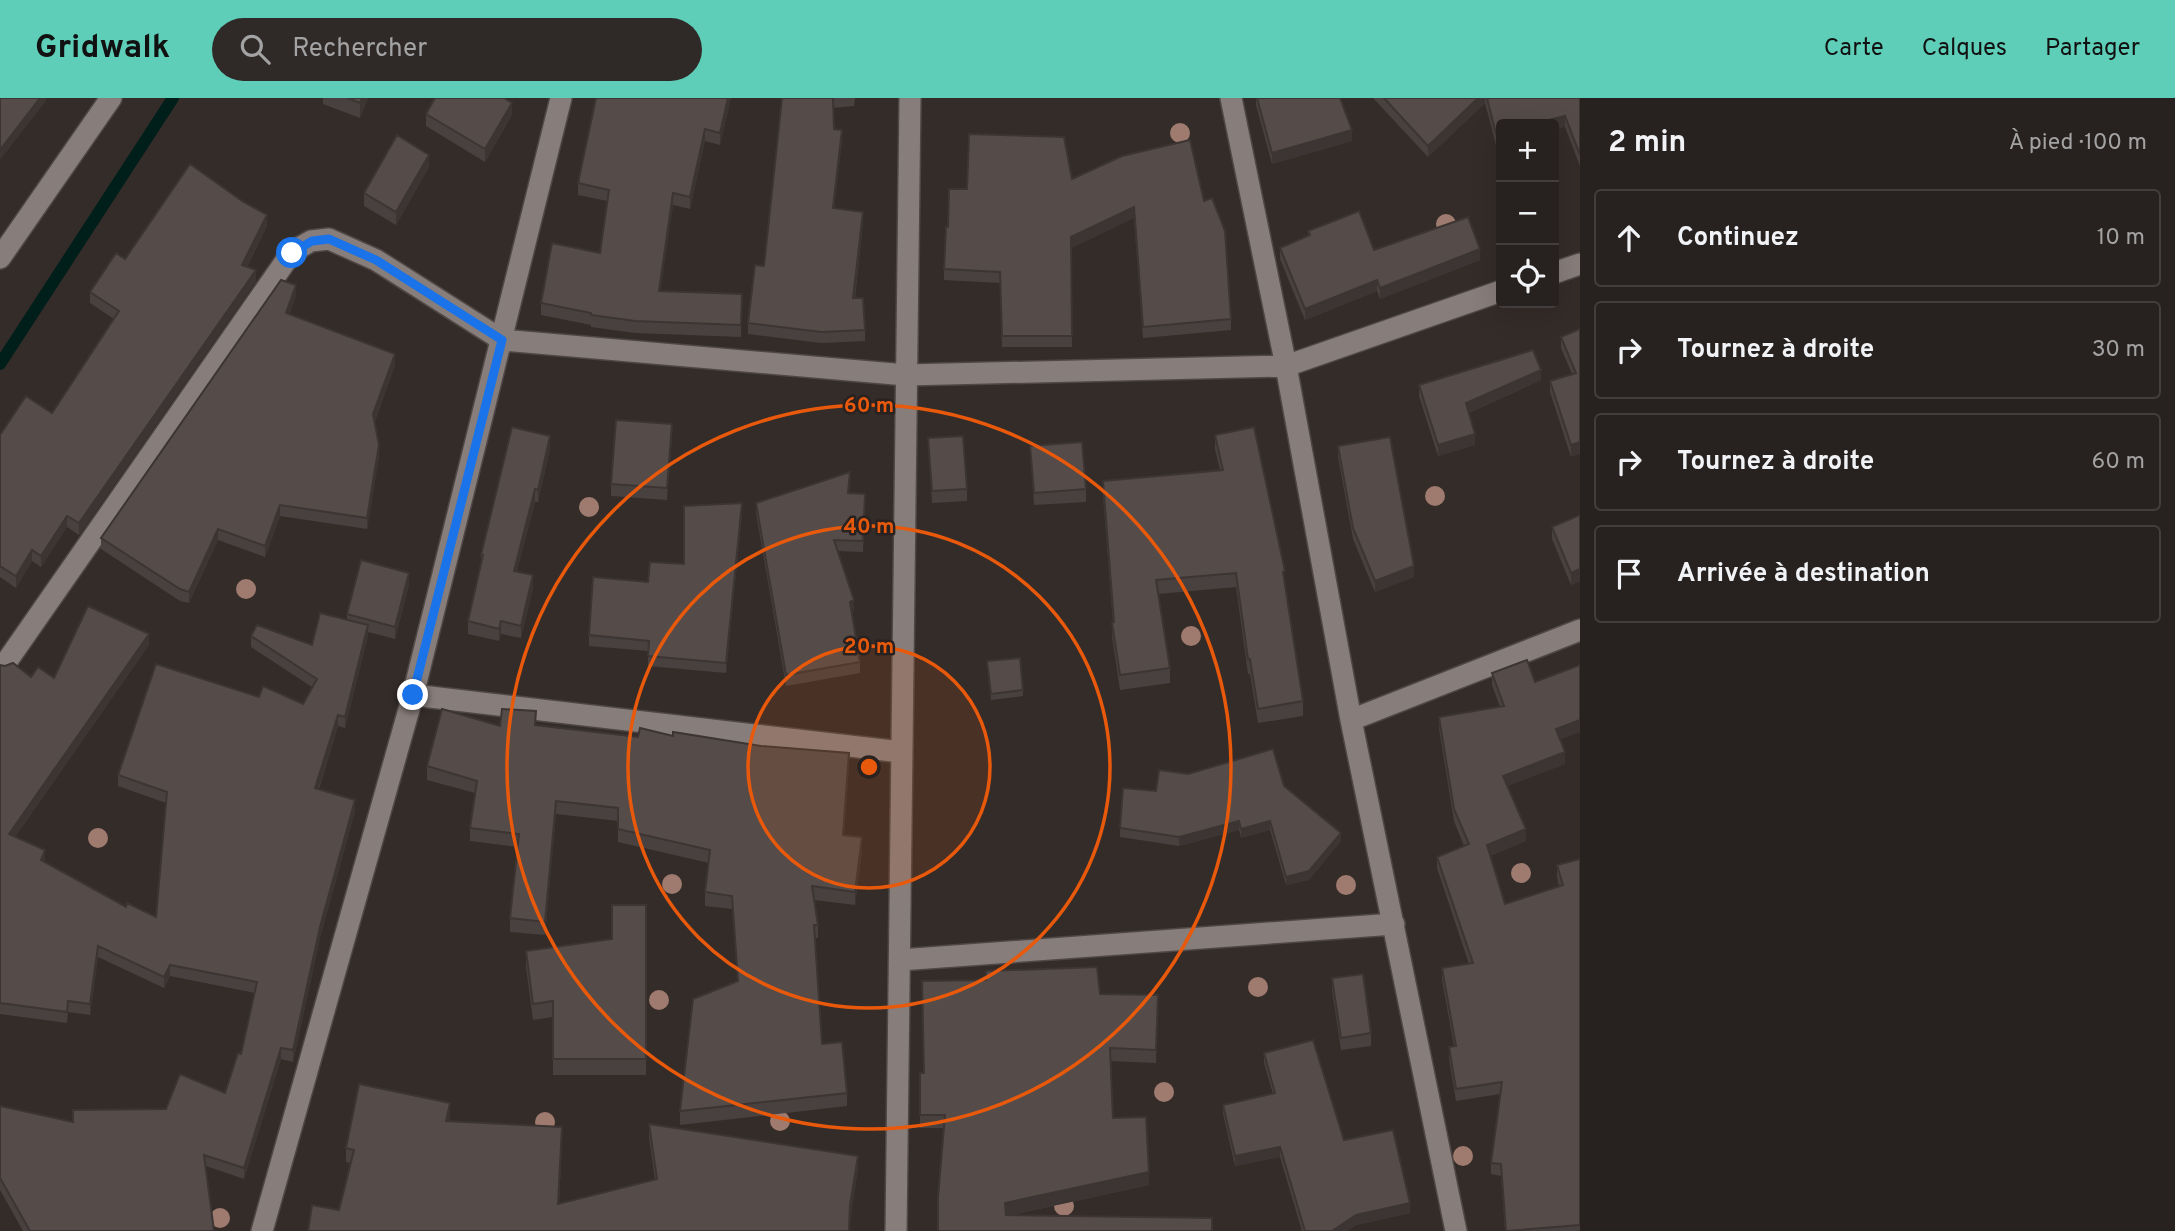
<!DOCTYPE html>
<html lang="fr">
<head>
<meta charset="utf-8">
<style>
  body { margin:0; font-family:Overpass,sans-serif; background:#2f2928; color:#f1f3f6 }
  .controls { position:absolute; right:21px; top:21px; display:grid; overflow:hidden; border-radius:7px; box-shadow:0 7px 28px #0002 }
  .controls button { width:63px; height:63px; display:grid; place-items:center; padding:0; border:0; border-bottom:2px solid #433e3d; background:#27211f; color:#f1f3f6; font:35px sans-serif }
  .stop { position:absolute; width:21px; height:21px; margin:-16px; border:5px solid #1a73e8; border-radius:50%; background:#fff }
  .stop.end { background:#1a73e8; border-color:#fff; box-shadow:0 2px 7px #0008 }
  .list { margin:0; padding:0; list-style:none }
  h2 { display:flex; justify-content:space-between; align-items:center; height:91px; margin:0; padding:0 28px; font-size:30px }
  h2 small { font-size:23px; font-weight:400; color:#a4a3a4 }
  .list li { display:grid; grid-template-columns:46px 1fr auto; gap:21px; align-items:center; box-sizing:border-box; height:98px; margin:0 14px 14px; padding:0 14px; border:2px solid #433e3d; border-radius:7px }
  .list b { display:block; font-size:26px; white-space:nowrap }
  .list em { font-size:23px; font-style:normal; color:#a4a3a4 }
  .icon { flex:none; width:38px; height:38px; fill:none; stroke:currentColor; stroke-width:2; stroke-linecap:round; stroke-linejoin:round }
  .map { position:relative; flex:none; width:1580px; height:1133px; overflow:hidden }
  header { display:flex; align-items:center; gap:42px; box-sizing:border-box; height:98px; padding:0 35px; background:#5eceb8; color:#111 }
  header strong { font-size:33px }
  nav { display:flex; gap:38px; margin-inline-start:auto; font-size:24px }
  .search { width:490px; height:63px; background:#2f2928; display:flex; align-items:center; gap:18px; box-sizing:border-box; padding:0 24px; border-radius:38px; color:#a4a3a4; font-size:26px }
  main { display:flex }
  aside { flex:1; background:#27211f }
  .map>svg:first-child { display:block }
</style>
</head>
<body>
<header>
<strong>Gridwalk</strong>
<div class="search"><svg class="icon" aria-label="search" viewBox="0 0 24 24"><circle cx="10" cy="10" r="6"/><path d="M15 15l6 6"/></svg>Rechercher</div>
<nav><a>Carte</a><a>Calques</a><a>Partager</a></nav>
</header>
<main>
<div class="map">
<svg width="1580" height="1133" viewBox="0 0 1580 1133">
  <rect width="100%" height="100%" fill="#342c29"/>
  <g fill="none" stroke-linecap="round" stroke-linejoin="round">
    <path stroke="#001f1a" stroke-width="12" d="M0,266L173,0"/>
    <g stroke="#4e4745" stroke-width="24">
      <path id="minor" d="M1231,0L1286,268L1351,622L1456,1133
        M0,160L111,0
        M1554,175L1580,166
        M5,566L292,154L311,143L329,141L376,162L502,242L906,277L1286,268L1501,193
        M413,597L901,654
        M1351,622L1580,532
        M900,862L1394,826
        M262,1133L413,597L561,0
        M896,1133L910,0"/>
    </g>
    <use href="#minor" stroke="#877d7a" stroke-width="21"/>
  </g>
  <g fill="#9f7a6e">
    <circle cx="1180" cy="35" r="10"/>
    <circle cx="1446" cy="126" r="10"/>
    <circle cx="1435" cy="398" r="10"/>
    <circle cx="589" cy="409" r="10"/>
    <circle cx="246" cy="491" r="10"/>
    <circle cx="1191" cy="538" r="10"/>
    <circle cx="98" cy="740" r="10"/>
    <circle cx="1521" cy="775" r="10"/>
    <circle cx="672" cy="786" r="10"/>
    <circle cx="1346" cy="787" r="10"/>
    <circle cx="1258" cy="889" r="10"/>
    <circle cx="659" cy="902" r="10"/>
    <circle cx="1164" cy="994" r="10"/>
    <circle cx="780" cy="1023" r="10"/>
    <circle cx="545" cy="1024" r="10"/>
    <circle cx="1463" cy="1058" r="10"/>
    <circle cx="1064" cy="1108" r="10"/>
    <circle cx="220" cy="1120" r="10"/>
  </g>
  <path fill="#49413f" d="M323,0H368L360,20L323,6Z
    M596,0H731L720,47L705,43L690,111L673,107L660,193L742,196L741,239L635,235L591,229V227L541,217V205L600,155L607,103L578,97V85Z
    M782,0H855L854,8L833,10L834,31L842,43L834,111L863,125L855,200L865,232V243L821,245L748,236V225L764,168Z
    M1256,0H1340L1352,43L1272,66L1256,7Z
    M1373,0H1580V68L1565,29L1501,26V45L1496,47L1485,5L1428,59Z
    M426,16L512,17L485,64L426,28Z
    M1122,58L1231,221V232L1143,240L1134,120L1071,150L1072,249H1002L1000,185L944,182V171L948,129L967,91L1072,81Z
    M429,69L396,127L364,108V95Z
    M267,128L247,169L256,183L79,437L67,429L41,469L32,463L16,490L0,479V337L52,315L114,221L90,205V194L125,161Z
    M1308,133L1374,152L1480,162L1380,201L1377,193L1305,222L1280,161V150L1308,138Z
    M296,198L289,216L395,267L375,323L379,359L367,431L280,418L265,459L218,442L189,505L180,503L101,451V440Z
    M1580,231L1571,359L1550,294V283L1572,276L1561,250V239Z
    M1541,282L1469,315L1475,347L1438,358L1419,298V287Z
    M1215,337L1285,488L1303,603V618L1258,625L1250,576H1248L1236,489L1158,496L1170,570V585L1120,592L1112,539L1113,525L1103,398V383L1220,372L1215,351Z
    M672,339L667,402L611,398V386Z
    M928,340L967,391V403L932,405Z
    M1030,348L1086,391V404L1034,407Z
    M1338,348L1414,479L1375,494L1353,441L1338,359Z
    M550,351L538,404H535L517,473L533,490L521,540L501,536L499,543L468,536V523L481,469V457Z
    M850,385L849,395L865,396L863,454L838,453L854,513H851L860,564V575L786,588L756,415V405Z
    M742,416L726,575L648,568V553L589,548V537L648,484L684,466Z
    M1580,417V483L1571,487L1552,441V429Z
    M409,487L395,541L368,534V538L345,630L338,628L319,691L355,713L320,840L293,964L281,961L244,1081L206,1068L214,1133H23L0,1092V1008L73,1024L166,1011L225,995L241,956L255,895L170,878L164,890L98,859L90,917L68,914L67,925L0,916V567L31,579L54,580L149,547L15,739L45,763V764L126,809L156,819L166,705L118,688V677L259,599L303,606L312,589L251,549V538L312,547L347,522V516Z
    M987,563L1023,592V598L991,602Z
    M1580,567V634L1560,641L1565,666L1507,688L1526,743L1490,758L1505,806L1559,788L1557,779V767L1580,761V1133H1505L1501,1078L1491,1076V1065L1500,996L1456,1003L1449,961V949L1454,948L1442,882V870L1469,866L1437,770V759L1464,748L1454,723L1439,631V619L1500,609L1492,587V575L1535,584Z
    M536,627L638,639L673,638L849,668L844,737L862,753L855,807L814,802L818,827V840H815L822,946L847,995V1008L680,1027V1013L738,884L732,811L705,808V794L709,765L618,744V723L556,716L545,837L510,834V820L518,749L470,743V730L475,695L427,682V668L500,628Z
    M1284,688L1341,743L1309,782L1286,787L1270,732L1241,740L1239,732L1179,748L1120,739V730L1156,693Z
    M646,807V977H553V919L533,922L526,869V853L612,841Z
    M1332,880L1371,935V948L1341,952L1332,892Z
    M1100,896L1158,897L1156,965L1111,963L1113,1020L1149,1087L938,1133L943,1030H920V975H924Z
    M1264,955L1344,1042L1410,1115L1356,1127L1347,1133H1302L1280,1059L1235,1068L1223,1016V1007L1273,996L1264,965Z
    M450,1018L449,1023L562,1043L559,1106L655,1082L649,1040V1026L858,1071L850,1121L339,1112L350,1065L346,1064V1050Z"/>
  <path fill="#3c3533" d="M40,0H46V3L0,62V52Z
    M362,0H368L360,20V5Z
    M728,0H731L720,47V35Z
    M1478,0H1485V5L1428,59V48Z
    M512,5V17L485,64V51Z
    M1565,18V29L1554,32V26H1532Z
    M705,31V43L690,111V99Z
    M842,32V43L833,122V110Z
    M1352,32V43L1272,66V55Z
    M1501,34V45L1496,47V36Z
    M429,57V69L396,127V114Z
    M673,95V107L659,205V193Z
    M1134,109V120L1071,150V139Z
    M863,114V125L853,211V200Z
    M267,117V128L242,178V167Z
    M1480,151V162L1380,201V190Z
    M256,172V183L79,437V425Z
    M1377,182V193L1305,222V211Z
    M296,187V198L286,226V215Z
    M395,256V267L373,327V316Z
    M1541,272V282L1466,316V305Z
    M672,326V339L667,402V390Z
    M1475,336V347L1438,358V347Z
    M550,338V351L538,404V392Z
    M1580,344V356L1571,359V347Z
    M379,347V359L367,431V420Z
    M535,391V404L514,485V473Z
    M742,405V416L726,575V565Z
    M280,407V418L265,459V448Z
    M67,418V429L41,469V458Z
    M218,431V442L189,505V494Z
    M32,452V463L16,490V478Z
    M1414,468V479L1375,494V483Z
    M1580,471V483L1571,487V475Z
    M409,475V487L395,541V529Z
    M533,477V490L521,540V528Z
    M854,502V513L850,514V504Z
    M501,523V536L499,543V531Z
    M368,527V538L345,630V619Z
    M149,536V547L9,747V736Z
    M338,617V628L315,701V690Z
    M1580,622V634L1556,643V631Z
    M1565,654V666L1503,690V678Z
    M849,655V668L843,750V737Z
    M355,702V713L320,840L293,964V952L320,829Z
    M556,703V716L545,837V824Z
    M1239,723V732L1179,748V739Z
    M1270,723V732L1241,740V731Z
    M1526,731V743L1487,759V747Z
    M1341,735V743L1309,782L1286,787V779Z
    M862,739V753L855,807V794Z
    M45,752V763L41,773V762Z
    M98,848V859L90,917V906Z
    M170,867V878L164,890V879Z
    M281,950V961L244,1081V1070Z
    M450,1005V1018L446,1037V1023Z
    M562,1029V1043L558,1120V1106Z
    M1280,1049V1059L1235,1068V1058Z
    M858,1058V1071L849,1133L850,1107Z
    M1149,1074V1087L1005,1118V1105Z
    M1410,1105V1115L1356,1127L1347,1133H1332L1356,1117Z"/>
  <path fill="#554c49" stroke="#3c3533" stroke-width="2" d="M0,0H40L0,52Z
    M348,0H362L360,5Z
    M435,0H504L512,5L485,51L426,16Z
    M596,0H728L720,35L705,31L690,99L673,95L659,193L742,196L741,227L635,223L591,217V215L541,205L552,145L600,155L609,92L578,85Z
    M782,0H833L834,31L842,32L833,110L863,114L853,200H863L865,232L821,234L748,225L755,167L764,168Z
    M1257,0H1340L1352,32L1272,55Z
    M1384,0H1478L1428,48Z
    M1487,0H1580V57L1565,18L1532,26H1501V34L1496,36Z
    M969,36L1064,39L1072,81L1122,58L1190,42L1204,103L1212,100L1225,133L1231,221L1143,229L1134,109L1071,139L1072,238H1002L1000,174L944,171L946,129H948L949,91H967Z
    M397,37L429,57L396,114L364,95Z
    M190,66L242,103L267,117L242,167L256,172L79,425L67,418L41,458L32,452L16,478L0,468V337L26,298L52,315L119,213L90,194L116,155L125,161Z
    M1359,113L1374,152L1468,119L1480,151L1380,190L1377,182L1305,211L1280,150L1310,137L1308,133Z
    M281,182L296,187L286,215L395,256L373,316L379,347L367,420L280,407L265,448L218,431L189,494L180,491L101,440Z
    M1580,231V344L1571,347L1550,283L1576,275L1561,239Z
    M1533,252L1541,272L1466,305L1475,336L1438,347L1419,287Z
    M616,322L672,326L667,390L611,386Z
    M512,329L550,338L538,392L535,391L514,473L533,477L521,528L501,523L499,531L468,523L483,457H481Z
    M1254,329L1285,473L1283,474L1303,603L1258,611L1250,561H1248L1236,475L1156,482L1170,570L1120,577L1112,525L1114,524L1103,383L1223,372L1215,337Z
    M963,338L967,391L932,393L928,340Z
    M1390,339L1414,468L1375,483L1353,430L1338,348Z
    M1082,344L1086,391L1034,395L1030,348Z
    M850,374L848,395L865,396L863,443L834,442L854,502L850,504L860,564L786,577L756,405Z
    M742,405L726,565L648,558L649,543L589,537L593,479L648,484L650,464L684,466V408Z
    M1580,417V471L1571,475L1552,429Z
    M361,462L409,475L395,529L347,516Z
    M88,508L149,536L9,736L45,752L41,762L126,809L127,805L156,819L167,694L118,677L156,566L259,599L263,588L303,606L317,581L251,538L257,527L312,547L320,515L368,527L345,619L338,617L315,690L355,702L320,829L293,952L281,950L244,1070L204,1057L214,1133H30L0,1080V1008L73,1024V1012L166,1011L180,976L225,995L238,955L241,956L257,884L170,867L164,879L98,848L90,906L68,903L67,914L0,905V567L5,568L13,565L31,579L38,569L54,580Z
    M1020,560L1023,592L991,596L987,563Z
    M1527,562L1535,584L1580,567V622L1556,631L1565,654L1503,678L1526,731L1487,747L1505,806L1563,787L1557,767L1580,761V1127L1506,1133L1501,1066L1491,1065L1502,984L1456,991L1449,949L1456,948L1442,870L1473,865L1437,759L1469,746L1454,711L1439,619L1504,608L1492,575Z
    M442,611L500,628L502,611L536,613L535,627L638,639L640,630L673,638V634L761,648L849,655L843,737L862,739L855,794L812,788L818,827H814L822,946L842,944L847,995L680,1013L693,901L738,883L732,798L705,794L710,752L618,731V710L556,703L545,824L510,820L519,736L470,730L477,683L427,668Z
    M1273,651L1284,688L1341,735L1309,773L1286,779L1270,723L1241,731L1239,723L1179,739L1120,730L1123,690L1156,693L1159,672L1188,676Z
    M612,807H646V961H553V903L533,906L526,853L612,841Z
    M1097,869L1100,896L1158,897L1156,952L1110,950L1113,1020L1146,1019L1149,1074L1005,1105L1006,1117L1212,1120V1133H938V1099L945,1017H920V975H924L922,883L986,882V873Z
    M1363,876L1371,935L1341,940L1332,880Z
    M1313,942L1344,1042L1393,1032L1410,1105L1356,1117L1332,1133H1305L1280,1049L1235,1058L1223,1007L1275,995L1264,955Z
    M359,986L450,1005L446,1023L562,1029L558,1106L657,1081L649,1026L858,1058L850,1107L849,1133H308L312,1107L339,1112L354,1052L346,1050Z"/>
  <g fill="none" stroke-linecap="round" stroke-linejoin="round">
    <path stroke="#1a73e8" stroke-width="9" d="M292,155L312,143L329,141L376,162L502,242L413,597"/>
  </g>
  <circle cx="869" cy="669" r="121" fill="#e8590c" fill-opacity=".12"/>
  <g fill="none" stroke="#e8590c" stroke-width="3.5">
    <circle cx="869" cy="669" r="121"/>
    <circle cx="869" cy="669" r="241"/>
    <circle cx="869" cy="669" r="362"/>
  </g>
  <circle cx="869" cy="669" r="10" fill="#e8590c" stroke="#2a2220" stroke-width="3.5"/>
  <g font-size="21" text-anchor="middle" font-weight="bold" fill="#e8590c" stroke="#2a2220" stroke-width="5" stroke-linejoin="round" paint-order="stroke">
    <text x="869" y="314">60 m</text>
    <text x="869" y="435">40 m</text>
    <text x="869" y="555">20 m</text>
  </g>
</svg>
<div class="controls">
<button>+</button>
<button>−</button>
<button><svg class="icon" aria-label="locate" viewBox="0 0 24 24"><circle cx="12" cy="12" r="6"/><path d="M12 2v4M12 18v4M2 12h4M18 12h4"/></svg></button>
</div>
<div class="stop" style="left:292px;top:155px"></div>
<div class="stop end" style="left:413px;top:597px"></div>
</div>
<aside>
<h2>2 min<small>À pied · 100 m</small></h2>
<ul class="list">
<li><svg class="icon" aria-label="ahead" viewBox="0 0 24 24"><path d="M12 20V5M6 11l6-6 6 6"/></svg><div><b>Continuez</b></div><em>10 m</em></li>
<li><svg class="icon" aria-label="right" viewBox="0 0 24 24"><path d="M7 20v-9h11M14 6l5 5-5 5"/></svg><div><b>Tournez à droite</b></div><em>30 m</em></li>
<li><svg class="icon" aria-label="right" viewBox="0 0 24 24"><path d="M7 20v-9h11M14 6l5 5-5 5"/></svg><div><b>Tournez à droite</b></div><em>60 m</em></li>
<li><svg class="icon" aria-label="arrive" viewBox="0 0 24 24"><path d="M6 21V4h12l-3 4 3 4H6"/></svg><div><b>Arrivée à destination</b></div></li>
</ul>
</aside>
</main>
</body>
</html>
